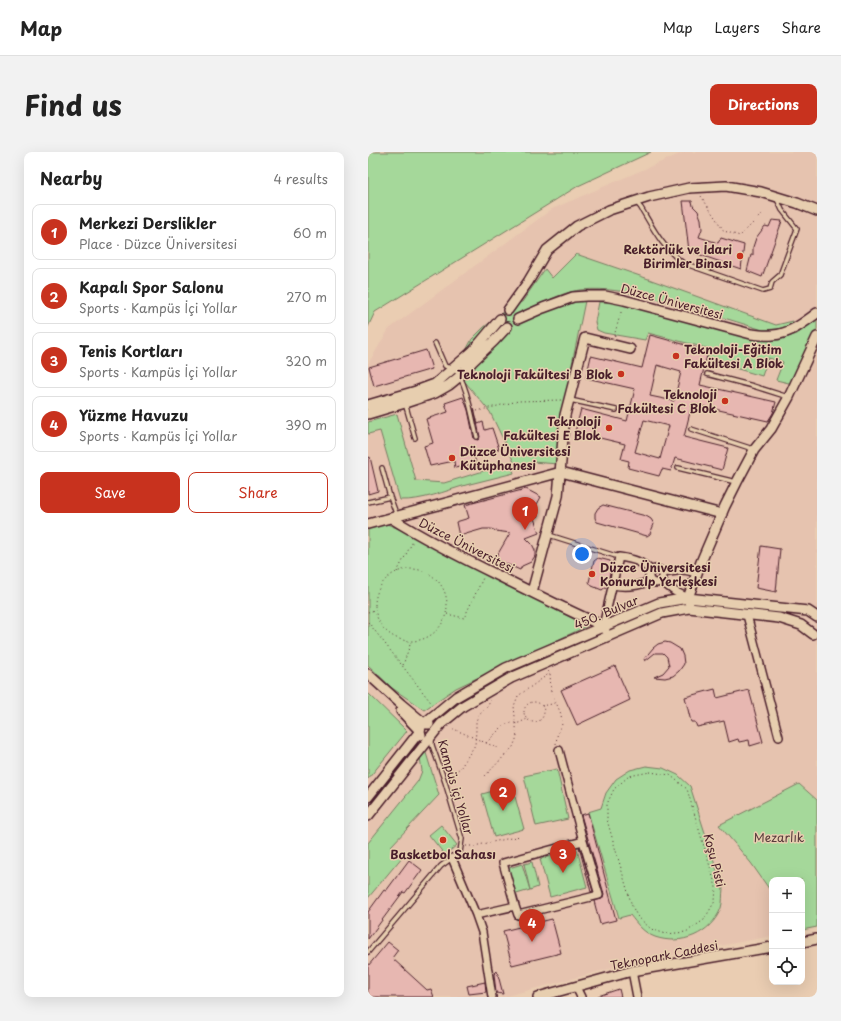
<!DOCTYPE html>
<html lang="en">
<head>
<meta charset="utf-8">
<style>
  body { margin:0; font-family:"Playpen Sans",sans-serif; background:#f2f2f2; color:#222 }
  .controls { position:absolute; right:12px; bottom:12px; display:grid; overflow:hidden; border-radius:8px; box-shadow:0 4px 16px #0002 }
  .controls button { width:36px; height:36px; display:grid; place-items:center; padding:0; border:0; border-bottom:1px solid #e0e0e0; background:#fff; color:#222; font:20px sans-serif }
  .you { position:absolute; left:214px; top:402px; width:14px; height:14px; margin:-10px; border:3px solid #fff; border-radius:50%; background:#1a73e8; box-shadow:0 0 0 6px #1a73e833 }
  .badge { display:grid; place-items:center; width:26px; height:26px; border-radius:50%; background:#c8321e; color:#fff; font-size:13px; font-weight:700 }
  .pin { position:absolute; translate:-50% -33px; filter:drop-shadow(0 1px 2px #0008) }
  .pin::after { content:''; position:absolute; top:21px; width:14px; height:12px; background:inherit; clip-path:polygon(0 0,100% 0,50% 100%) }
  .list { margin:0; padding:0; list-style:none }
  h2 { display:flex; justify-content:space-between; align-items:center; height:52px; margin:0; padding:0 16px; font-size:17px }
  h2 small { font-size:13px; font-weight:400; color:#767676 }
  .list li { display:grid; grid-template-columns:26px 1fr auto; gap:12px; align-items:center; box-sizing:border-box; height:56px; margin:0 8px 8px; padding:0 8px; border:1px solid #e0e0e0; border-radius:8px }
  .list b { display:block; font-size:15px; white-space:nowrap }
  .list p { margin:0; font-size:13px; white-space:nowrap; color:#767676 }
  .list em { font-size:13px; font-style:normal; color:#767676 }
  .actions { display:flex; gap:8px; padding:12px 16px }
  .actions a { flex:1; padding:9px 0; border:1px solid #c8321e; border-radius:8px; text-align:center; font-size:14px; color:#c8321e }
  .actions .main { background:#c8321e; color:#fff }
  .icon { flex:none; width:22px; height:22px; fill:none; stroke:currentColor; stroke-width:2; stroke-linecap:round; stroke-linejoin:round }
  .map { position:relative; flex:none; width:449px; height:845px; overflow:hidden; border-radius:8px }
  header { display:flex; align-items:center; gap:24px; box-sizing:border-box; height:56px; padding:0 20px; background:#fff; border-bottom:1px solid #e0e0e0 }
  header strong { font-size:19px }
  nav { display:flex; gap:22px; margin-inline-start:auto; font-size:14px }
  .intro { display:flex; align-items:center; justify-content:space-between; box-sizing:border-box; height:96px; padding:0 24px }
  h1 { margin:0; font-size:28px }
  .button { padding:10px 18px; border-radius:8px; background:#c8321e; color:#fff; font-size:14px; font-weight:700 }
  main { display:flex; gap:24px; padding:0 24px }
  aside { flex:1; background:#fff; border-radius:8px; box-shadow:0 4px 16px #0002 }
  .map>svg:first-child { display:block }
</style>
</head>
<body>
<header>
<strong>Map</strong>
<nav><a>Map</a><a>Layers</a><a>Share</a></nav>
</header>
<div class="intro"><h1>Find us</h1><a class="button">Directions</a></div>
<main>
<aside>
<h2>Nearby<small>4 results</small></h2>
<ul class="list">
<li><span class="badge">1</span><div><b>Merkezi Derslikler</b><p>Place · Düzce Üniversitesi</p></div><em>60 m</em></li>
<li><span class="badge">2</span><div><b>Kapalı Spor Salonu</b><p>Sports · Kampüs İçi Yollar</p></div><em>270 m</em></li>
<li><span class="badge">3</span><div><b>Tenis Kortları</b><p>Sports · Kampüs İçi Yollar</p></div><em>320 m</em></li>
<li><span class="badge">4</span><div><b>Yüzme Havuzu</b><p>Sports · Kampüs İçi Yollar</p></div><em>390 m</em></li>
</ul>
<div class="actions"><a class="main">Save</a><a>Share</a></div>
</aside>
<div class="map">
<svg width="449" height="845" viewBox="0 0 449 845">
  <rect width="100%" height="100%" fill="#eacdb2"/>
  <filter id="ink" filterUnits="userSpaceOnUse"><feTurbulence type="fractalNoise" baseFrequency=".025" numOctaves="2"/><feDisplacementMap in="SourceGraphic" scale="8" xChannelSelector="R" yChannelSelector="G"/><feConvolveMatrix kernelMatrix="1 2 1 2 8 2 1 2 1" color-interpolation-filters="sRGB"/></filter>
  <g filter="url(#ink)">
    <path fill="#e6c3af" d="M316,0H449V648L431,632L383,711L404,741V784L263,811L135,845H0V212L21,177L184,57Z"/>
    <path fill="#a5d89a" stroke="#787c62" d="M0,0H283L210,34L7,160L0,175Z
      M208,102L275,125L408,173L425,169L426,172L409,177L395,178C360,167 324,156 288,147C263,141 240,135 212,138C203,139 192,143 183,147L218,144L195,256L190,312L164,310L163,314L147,312L122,260L93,225L96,202L104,187L115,176L146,151L154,150L177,117L184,126Z
      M231,150L247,151L301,163L385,187L411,188L429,182L449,167V177L425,232L408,228L415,210L400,206L394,224L339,208L342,197L280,181L277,188L236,181L229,178L227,170Z
      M29,262L48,329L76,331L142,311L146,321C130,325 114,329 98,333C77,339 54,349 32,348L12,279L0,282V270Z
      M19,372L31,377L219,474L88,536L56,558L24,536L0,513V375Z
      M0,541L39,579L0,627Z
      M58,601L71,643L23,694L35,704L0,746V691L50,629L54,619L52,605Z
      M278,614L295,616L310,623L322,634L355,737C354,743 355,750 353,756C343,782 313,794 287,785C276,781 269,772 262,763L251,766L220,660L233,656L238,641L248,627L262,618Z
      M189,617L200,667L168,674L156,624Z
      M431,632L449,648V775L434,778V728H404V741L383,711L351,673Z
      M144,634L156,677L126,685L114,642Z
      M73,673L89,693L77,703L61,683Z
      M209,697L219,735L182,745L172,707Z
      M164,710L170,735L162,738L156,712Z
      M154,712L162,738L145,743L138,717Z"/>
    <path fill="#e7b7b1" stroke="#4a1f2b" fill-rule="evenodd" d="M315,49H324L325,54L330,59L333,67L334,77L331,85L350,91L353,86L376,93L373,117L321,99Z
      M404,68L414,69L394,125L379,119L383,103H385V95L388,86L397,74L401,75Z
      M282,183L340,199L332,233L408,250L405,261L400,269L324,252L316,285L360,296L354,318L307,306L303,319L294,317L291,324L260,316L261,309L253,307L257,292L207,280L213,257L259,269L267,237L218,226L223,204L274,216ZM289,213L313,220L306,249L282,244ZM276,268L301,274L292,307L267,300Z
      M58,198L64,217L6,234L1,215Z
      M95,245L100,258L106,287L110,288L112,285L106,256L110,272L115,270L117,278L124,276L131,297L106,304L108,311L87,316L86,309L62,314L56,294L65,291L58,267L80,260L77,251Z
      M2,305L10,339L0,342V306Z
      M158,337L173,345L167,356L170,364L166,366L171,381L158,386L164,392L167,398V404L163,410L154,414L152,418L127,407L142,381L128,379L123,377H115L91,384L88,370L101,366L97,353Z
      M235,353L278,364L283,367L286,372L282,382L279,384L229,370L227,366V361L230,356Z
      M393,394L412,397L408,440L388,436Z
      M230,406L242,409L244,412L239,434L234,438L224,434L221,430L226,409Z
      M297,490L302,491L312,497L315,504L316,512L311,519L305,524L297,526L286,525L295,521L301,514L299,505L295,501H287L277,509L276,507L285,496L290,492Z
      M247,514L262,548L209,573L193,538Z
      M347,537L349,546L381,538L395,590L382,594L381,588L371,590L370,587L361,590L356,569L329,575L327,570H323L317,545Z
      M220,661L248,768L232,772L226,749L234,747L236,742L213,663Z
      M211,695H212L225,739L223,740Z
      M41,708L54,718L37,741L35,740L0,787V760L16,738L18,739Z
      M184,767L193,801L144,813L135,779Z
      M20,790L30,798L24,806L59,838L63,837L66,845H0V814Z
      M129,819L135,842L128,841L126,822Z
      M117,830L118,840L101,842L99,834Z
      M251,837L253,845H230V844Z"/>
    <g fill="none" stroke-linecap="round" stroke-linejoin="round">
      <g stroke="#4a1f2b" stroke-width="6">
        <path id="lane" d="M269,51L273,56C286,78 294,95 315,111L395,139L402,137L404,130L412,123L429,77L414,58L409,47
          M67,191L77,214C79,215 83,216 86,217C98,226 105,269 109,285
          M339,222L385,234L420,245
          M202,248L248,258
          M37,251L47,286
          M323,277L385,297
          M14,316L22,345L29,364
          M310,316L368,330
          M0,350L22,345
          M181,383L251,405
          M0,800L73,714L92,700L94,687L77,630L64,593V586"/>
      </g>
      <g stroke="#4a1f2b" stroke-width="10">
        <path id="street" d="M281 424a7 7 0 1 1 14 0a7 7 0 1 1-14 0Z
          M294,421L316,418L329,421
          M293,429L306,439L320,446
          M245,433C258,436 270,434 283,429
          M379,463L411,585
          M235,474L251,405C266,407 272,409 284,419
          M84,706L108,763L114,780L124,845
          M147,754L135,711L215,689
          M108,763L147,754L150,763L231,743L215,689L191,598
          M264,819L269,845
          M208,835L213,845"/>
      </g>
      <g stroke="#4a1f2b" stroke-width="12">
        <path id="secondary" d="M140,158L160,130L179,98L209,74L241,58L281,45L321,36L358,34L393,40L429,51L449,59
          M150,167L175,156L205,145L218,144H237L256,148L383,182C390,183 398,184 405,183C422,182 435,171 449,161
          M0,253L48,239L67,232L105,199L132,167
          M0,262L37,251L67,241L81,233L92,224L104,210L126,189L139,175
          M23,366C58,388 96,407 133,425C167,442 201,459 235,474L237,477
          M0,372L193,320L354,362
          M164,440L190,344L197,263L217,186L262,197
          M321,450L320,446L333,410L357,354L369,330L386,298L403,277L421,245L449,185
          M0,522L33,552L57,572H61
          M33,559L52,579L53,583
          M0,645L52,579L53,574L88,545L138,516L291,451L320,446L440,459L449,465
          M0,664L73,572L95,554L143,526L294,461L321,456L411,466L433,473L445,482
          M434,790L449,787
          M170,845L264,819L404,795"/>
      </g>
      <path stroke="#4a1f2b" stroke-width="1" stroke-dasharray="1 3" stroke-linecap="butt" d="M333,44L356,79L372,84L394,62
        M246,184L254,157
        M109,259L150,249L193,248
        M7 453a36 36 0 1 1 72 0a36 36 0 1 1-72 0Z
        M29,420L45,389
        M0,460L7,458
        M79,462L96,466L115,426
        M0,470L65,553
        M35,513L43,490
        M180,519L182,521L183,539L193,562L194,572L189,584L188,592
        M156 560a10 10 0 1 1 20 0a10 10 0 1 1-20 0Z
        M174,554L184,552L188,550
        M81,575L132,597
        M118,591L132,577L138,572L143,571H151L159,567
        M282,620L302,623L319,637L348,735L347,749L336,768L318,780L298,782L283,777L269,764L264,754L239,668V652L246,637L261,624Z
        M117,624L145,595L149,585L146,554L150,544L182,521
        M81,626L93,615L107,593L108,578V569L111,562L120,554L123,546
        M98,694H106L152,684"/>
      <use href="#lane" stroke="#e7ceaf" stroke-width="3.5"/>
      <use href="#street" stroke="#e7ceaf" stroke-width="7"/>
      <use href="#secondary" stroke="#e7ceaf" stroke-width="9"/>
    </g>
  </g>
  <g fill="#c8321e" stroke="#e7ceaf" stroke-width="1.5">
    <circle cx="372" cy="104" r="4"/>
    <circle cx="308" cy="204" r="4"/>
    <circle cx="253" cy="222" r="4"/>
    <circle cx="357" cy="249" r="4"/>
    <circle cx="241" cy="276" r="4"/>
    <circle cx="84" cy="306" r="4"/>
    <circle cx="224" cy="422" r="4"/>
    <circle cx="75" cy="688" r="4"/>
  </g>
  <g text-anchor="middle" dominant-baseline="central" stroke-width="3" stroke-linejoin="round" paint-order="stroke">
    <g font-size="12" font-weight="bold" fill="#4a1f2b" stroke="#e7ceaf" text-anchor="end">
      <text x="364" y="97">Rektörlük ve İdari<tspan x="364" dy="14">Birimler Binası</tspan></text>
      <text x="316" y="197" text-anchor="start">Teknoloji-Eğitim<tspan x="316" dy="14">Fakültesi A Blok</tspan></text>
      <text x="245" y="222">Teknoloji Fakültesi B Blok</text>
      <text x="349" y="242">Teknoloji<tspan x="349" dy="14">Fakültesi C Blok</tspan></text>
      <text x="233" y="269">Teknoloji<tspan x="233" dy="14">Fakültesi E Blok</tspan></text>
      <text x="92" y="299" text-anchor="start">Düzce Üniversitesi<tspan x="92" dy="14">Kütüphanesi</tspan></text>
      <text x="232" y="415" text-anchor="start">Düzce Üniversitesi<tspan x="232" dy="14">Konuralp Yerleşkesi</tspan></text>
      <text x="75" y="702" text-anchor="middle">Basketbol Sahası</text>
    </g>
    <g font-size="12" fill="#4a1f2b" stroke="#e7ceaf">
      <text transform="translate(304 149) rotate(15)">Düzce Üniversitesi</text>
      <text transform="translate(99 393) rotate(27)">Düzce Üniversitesi</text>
      <text transform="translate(238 460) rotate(-23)">450. Bulvar</text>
      <text transform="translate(88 635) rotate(74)">Kampüs içi Yollar</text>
      <text transform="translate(347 708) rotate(76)">Koşu Pisti</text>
      <text transform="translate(296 803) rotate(-11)">Teknopark Caddesi</text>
    </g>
    <g font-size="12" fill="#583b3c" stroke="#e7ceaf">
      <text x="411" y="685">Mezarlık</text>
    </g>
  </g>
</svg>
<div class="controls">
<button>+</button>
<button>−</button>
<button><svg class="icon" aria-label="locate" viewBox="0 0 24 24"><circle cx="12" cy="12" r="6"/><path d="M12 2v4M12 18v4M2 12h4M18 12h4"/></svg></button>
</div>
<div class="you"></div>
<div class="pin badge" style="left:157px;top:378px">1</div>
<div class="pin badge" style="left:135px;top:659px">2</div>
<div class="pin badge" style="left:195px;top:721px">3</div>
<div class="pin badge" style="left:164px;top:790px">4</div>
</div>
</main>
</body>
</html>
